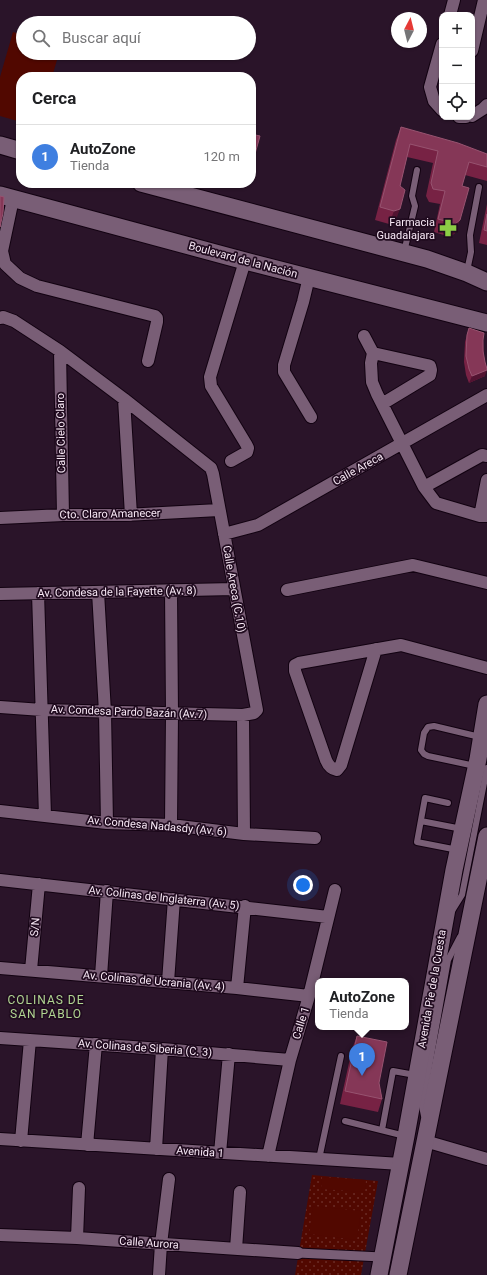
<!DOCTYPE html>
<html lang="es">
<head>
<meta charset="utf-8">
<style>
  body { margin:0; font-family:Roboto,sans-serif; background:#f6f6f6; color:#202124 }
  .controls { position:absolute; right:12px; top:12px; display:grid; overflow:hidden; border-radius:8px; box-shadow:0 1px 3px #0004 }
  .controls button { width:36px; height:36px; display:grid; place-items:center; padding:0; border:0; border-bottom:1px solid #e0e0e0; background:#fff; color:#202124; font:20px sans-serif }
  .compass { position:absolute; left:391px; top:12px; width:36px; height:36px; border-radius:50%; background:#fff; box-shadow:0 1px 3px #0004; rotate:7deg }
  .you { position:absolute; left:303px; top:885px; width:14px; height:14px; margin:-10px; border:3px solid #fff; border-radius:50%; background:#1a73e8; box-shadow:0 0 0 6px #1a73e833 }
  .badge { display:grid; place-items:center; width:26px; height:26px; border-radius:50%; background:#111827; color:#fff; font-size:13px; font-weight:700 }
  .pin { position:absolute; translate:-50% -33px; filter:drop-shadow(0 1px 2px #0008) }
  .pin::after { content:''; position:absolute; top:21px; width:14px; height:12px; background:inherit; clip-path:polygon(0 0,100% 0,50% 100%) }
  .popup { position:absolute; left:315px; top:978px; width:94px; height:52px; box-sizing:border-box; display:grid; place-content:center; border-radius:8px; background:#fff; filter:drop-shadow(0 1px 3px #0005); font-size:13px; white-space:nowrap; color:#757577 }
  .popup b { font-size:15px; color:#202124 }
  .popup::after { content:''; position:absolute; left:50%; top:100%; margin-left:-8px; border:8px solid transparent; border-top-color:#fff }
  .list { margin:0; padding:0; list-style:none }
  h2 { display:flex; justify-content:space-between; align-items:center; height:52px; margin:0; padding:0 16px; font-size:17px }
  h2 small { font-size:13px; font-weight:400; color:#757577 }
  .list li { display:grid; grid-template-columns:26px 1fr auto; gap:12px; align-items:center; box-sizing:border-box; height:64px; padding:0 16px; border-top:1px solid #e0e0e0 }
  .list b { display:block; font-size:15px; white-space:nowrap }
  .list p { margin:0; font-size:13px; white-space:nowrap; color:#757577 }
  .list em { font-size:13px; font-style:normal; color:#757577 }
  .icon { flex:none; width:22px; height:22px; fill:none; stroke:currentColor; stroke-width:2; stroke-linecap:round; stroke-linejoin:round }
  .map { position:relative; flex:none; width:487px; height:1275px; overflow:hidden }
  .search { position:absolute; background:#fff; box-shadow:0 1px 3px #0004; left:16px; top:16px; width:240px; height:44px; display:flex; align-items:center; gap:10px; box-sizing:border-box; padding:0 14px; border-radius:22px; color:#757577; font-size:15px }
  .panel { position:absolute; background:#fff; box-shadow:0 1px 3px #0004; left:16px; top:72px; width:240px; height:116px; border-radius:16px }
  .map>svg:first-child { display:block }
</style>
</head>
<body>
<div class="map">
<svg width="487" height="1275" viewBox="0 0 487 1275">
  <defs>
    <pattern id="grass-dots" width="8" height="8" patternUnits="userSpaceOnUse"><rect width="8" height="8" fill="#510800"/><path d="M2 2h.1M6 6h.1" fill="none" stroke="#6b2c26" stroke-width="1.8" stroke-linecap="round"/></pattern>
  </defs>
  <rect width="100%" height="100%" fill="#2a1429"/>
  <path fill="url(#grass-dots)" d="M312,1175L378,1181L361,1275H295Z"/>
  <path fill="#510800" d="M13,32L23,35V53H59L52,77H21V122L0,116V77Z
    M322,1177L366,1180L365,1192L321,1189Z
    M313,1206L361,1211L357,1240L309,1234Z"/>
  <g fill="none" stroke-linecap="round" stroke-linejoin="round">
    <g stroke="#120211" stroke-width="8">
      <path id="service" d="M404,252L415,206L412,196L417,170
        M467,271L471,252L470,235L479,187
        M475,766L428,756L424,754L421,750L424,733L428,727L434,726L480,737
        M448,803L425,798L417,842L458,850
        M421,821L462,829
        M452,911L462,895L487,768
        M424,1116L422,1106L448,960L460,937
        M345,1121L405,1136
        M382,1130L393,1071L415,1075
        M319,1159L341,1056"/>
    </g>
    <g stroke="#120211" stroke-width="11">
      <path id="pedestrian" d="M298,1253L382,1257"/>
    </g>
    <g stroke="#120211" stroke-width="14">
      <path id="minor" d="M450,15L454,0
        M442,44L430,87L434,101L442,110
        M472,51L484,0
        M472,116L483,109L487,105
        M459,117H466
        M13,199L2,251L5,264L20,278L37,286L155,316L157,318V322L148,361
        M309,277L303,302L284,365V372L311,417
        M0,318L3,317L14,321L60,351L124,399L211,468L213,474L257,710L254,713L243,715L42,710L0,707
        M364,336L373,353L371,363L372,382L377,394L424,487L436,503L480,516H487
        M60,351L63,515
        M373,353L427,365L430,366L431,370L430,375L382,404
        M124,399L131,515
        M231,461L247,452L248,448L246,444L211,386L210,377L245,261
        M424,487L482,455L487,456
        M480,516L487,480
        M0,518L63,515H125L219,510
        M224,534L258,525L487,395
        M287,590L413,565L487,583
        M98,592L105,712L107,823
        M38,593L45,816
        M0,594L234,589
        M376,649L341,765L337,770C331,769 328,765 326,760L295,671V665L299,663L401,645L487,668
        M243,715L244,834
        M0,811L107,823L171,825L244,834L315,838
        M171,825L172,714L171,590
        M0,880L328,917
        M0,968L237,988L309,996
        M31,970L39,884
        M101,976L107,891
        M168,982L174,899
        M237,988L245,906
        M0,1038L162,1049L290,1060
        M0,1139L401,1164
        M21,1141L30,1040
        M425,1141L487,1159
        M87,1145L96,1044
        M156,1149L162,1049
        M220,1153L229,1054
        M268,1156L290,1060L309,996L335,890
        M0,1235L77,1238L298,1253
        M77,1238L79,1188
        M236,1249L240,1192
        M159,1275L161,1244L169,1179"/>
    </g>
    <g stroke="#120211" stroke-width="19">
      <path id="secondary" d="M0,145L21,151
        M141,183L427,259L467,273L487,282
        M0,195L245,261L487,323
        M379,1275L406,1136L454,870L478,759L487,704
        M398,1275L487,836"/>
    </g>
    <use href="#service" stroke="#795e76" stroke-width="6"/>
    <use href="#pedestrian" stroke="#795e76" stroke-width="9"/>
    <use href="#minor" stroke="#795e76" stroke-width="12"/>
    <use href="#secondary" stroke="#795e76" stroke-width="17"/>
  </g>
  <path fill="#724" d="M401,127L487,154V181L465,175L462,186L455,233L450,237L434,232L440,204L429,202L426,196L433,163L407,157L400,186L395,222L389,224L375,220L396,140Z
    M251,134L253,161L251,166Z
    M487,204V245L479,243Z
    M469,328L483,340L485,376L469,383L466,375L464,362L465,342Z
    M357,1036L379,1083L382,1099L378,1112L340,1104L352,1049Z"/>
  <path fill="#521331" d="M400,209L395,222L389,224L394,211Z
    M460,220L455,233L450,237L455,224Z
    M487,370L485,376L469,383L472,376Z"/>
  <path fill="#853757" stroke="#975370" d="M401,127L458,143L487,154V167L469,162L462,186L469,188L460,220L455,224L438,219L445,191L433,189L431,183L438,151L410,144L400,186L405,190L400,209L394,211L380,207Z
    M251,134L260,136L253,161L251,160Z
    M0,196L4,197L3,213L0,227Z
    M487,214V231L484,230Z
    M469,328L484,333L483,340V351L485,362L487,369V370L472,376L469,369L466,356L467,335Z
    M357,1036L387,1042L379,1083L382,1099L345,1091Z"/>
  <defs>
    <g id="pharmacy-bare" transform="scale(1.38)"><path d="M-2-6h4v4h4v4h-4v4h-4v-4h-4v-4h4Z" fill="#8cce45" stroke="#200b1f" stroke-width="2.5" paint-order="stroke"/></g>
  </defs>
  <g fill-rule="evenodd">
    <use href="#pharmacy-bare" x="448" y="228"/>
  </g>
  <g text-anchor="middle" dominant-baseline="central" stroke-width="3.5" stroke-linejoin="round" paint-order="stroke">
    <g font-size="11" fill="#f8e9f6" stroke="#200b1f" text-anchor="end">
      <text x="435" y="222">Farmacia<tspan x="435" dy="13">Guadalajara</tspan></text>
    </g>
    <g font-size="11" fill="#f8e9f6" stroke="#200b1f">
      <text transform="translate(243 260) rotate(15)">Boulevard de la Nación</text>
      <text transform="translate(61 433) rotate(-91)">Calle Cielo Claro</text>
      <text transform="translate(358 469) rotate(-29)">Calle Areca</text>
      <text transform="translate(110 514) rotate(-1)">Cto. Claro Amanecer</text>
      <text transform="translate(234 589) rotate(80)">Calle Areca (C.10)</text>
      <text transform="translate(117 592) rotate(-1)">Av. Condesa de la Fayette (Av. 8)</text>
      <text transform="translate(129 712) rotate(2)">Av. Condesa Pardo Bazán (Av.7)</text>
      <text transform="translate(157 826) rotate(5)">Av. Condesa Nadasdy (Av. 6)</text>
      <text transform="translate(164 898) rotate(6)">Av. Colinas de Inglaterra (Av. 5)</text>
      <text transform="translate(35 927) rotate(-85)">S/N</text>
      <text transform="translate(154 981) rotate(5)">Av. Colinas de Ucrania (Av. 4)</text>
      <text transform="translate(432 989) rotate(-80)">Avenida Pie de la Cuesta</text>
      <text transform="translate(301 1023) rotate(-73)">Calle 1</text>
      <text transform="translate(145 1048) rotate(4)">Av. Colinas de Siberia (C. 3)</text>
      <text transform="translate(200 1152) rotate(4)">Avenida 1</text>
      <text transform="translate(149 1243) rotate(4)">Calle Aurora</text>
    </g>
    <g font-size="12" letter-spacing="1" fill="#b0d591" stroke="#200b1f">
      <text x="46" y="1000">COLINAS DE<tspan x="46" dy="14">SAN PABLO</tspan></text>
    </g>
  </g>
</svg>
<div class="controls">
<button>+</button>
<button>−</button>
<button><svg class="icon" aria-label="locate" viewBox="0 0 24 24"><circle cx="12" cy="12" r="6"/><path d="M12 2v4M12 18v4M2 12h4M18 12h4"/></svg></button>
</div>
<svg class="compass" viewBox="-18 -18 36 36"><path d="M0-13l5 13h-10z" fill="#e53935"/><path d="M0 13l5-13h-10z" fill="#757577"/></svg>
<div class="you"></div>
<div class="pin badge" style="left:362px;top:1076px;background:#3f7fe0">1</div>
<div class="popup"><b>AutoZone</b>Tienda</div>
<div class="search"><svg class="icon" aria-label="search" viewBox="0 0 24 24"><circle cx="10" cy="10" r="6"/><path d="M15 15l6 6"/></svg>Buscar aquí</div>
<section class="panel">
<h2>Cerca<small></small></h2>
<ul class="list">
<li><span class="badge" style="background:#3f7fe0">1</span><div><b>AutoZone</b><p>Tienda</p></div><em>120 m</em></li>
</ul>
</section>
</div>
</body>
</html>
